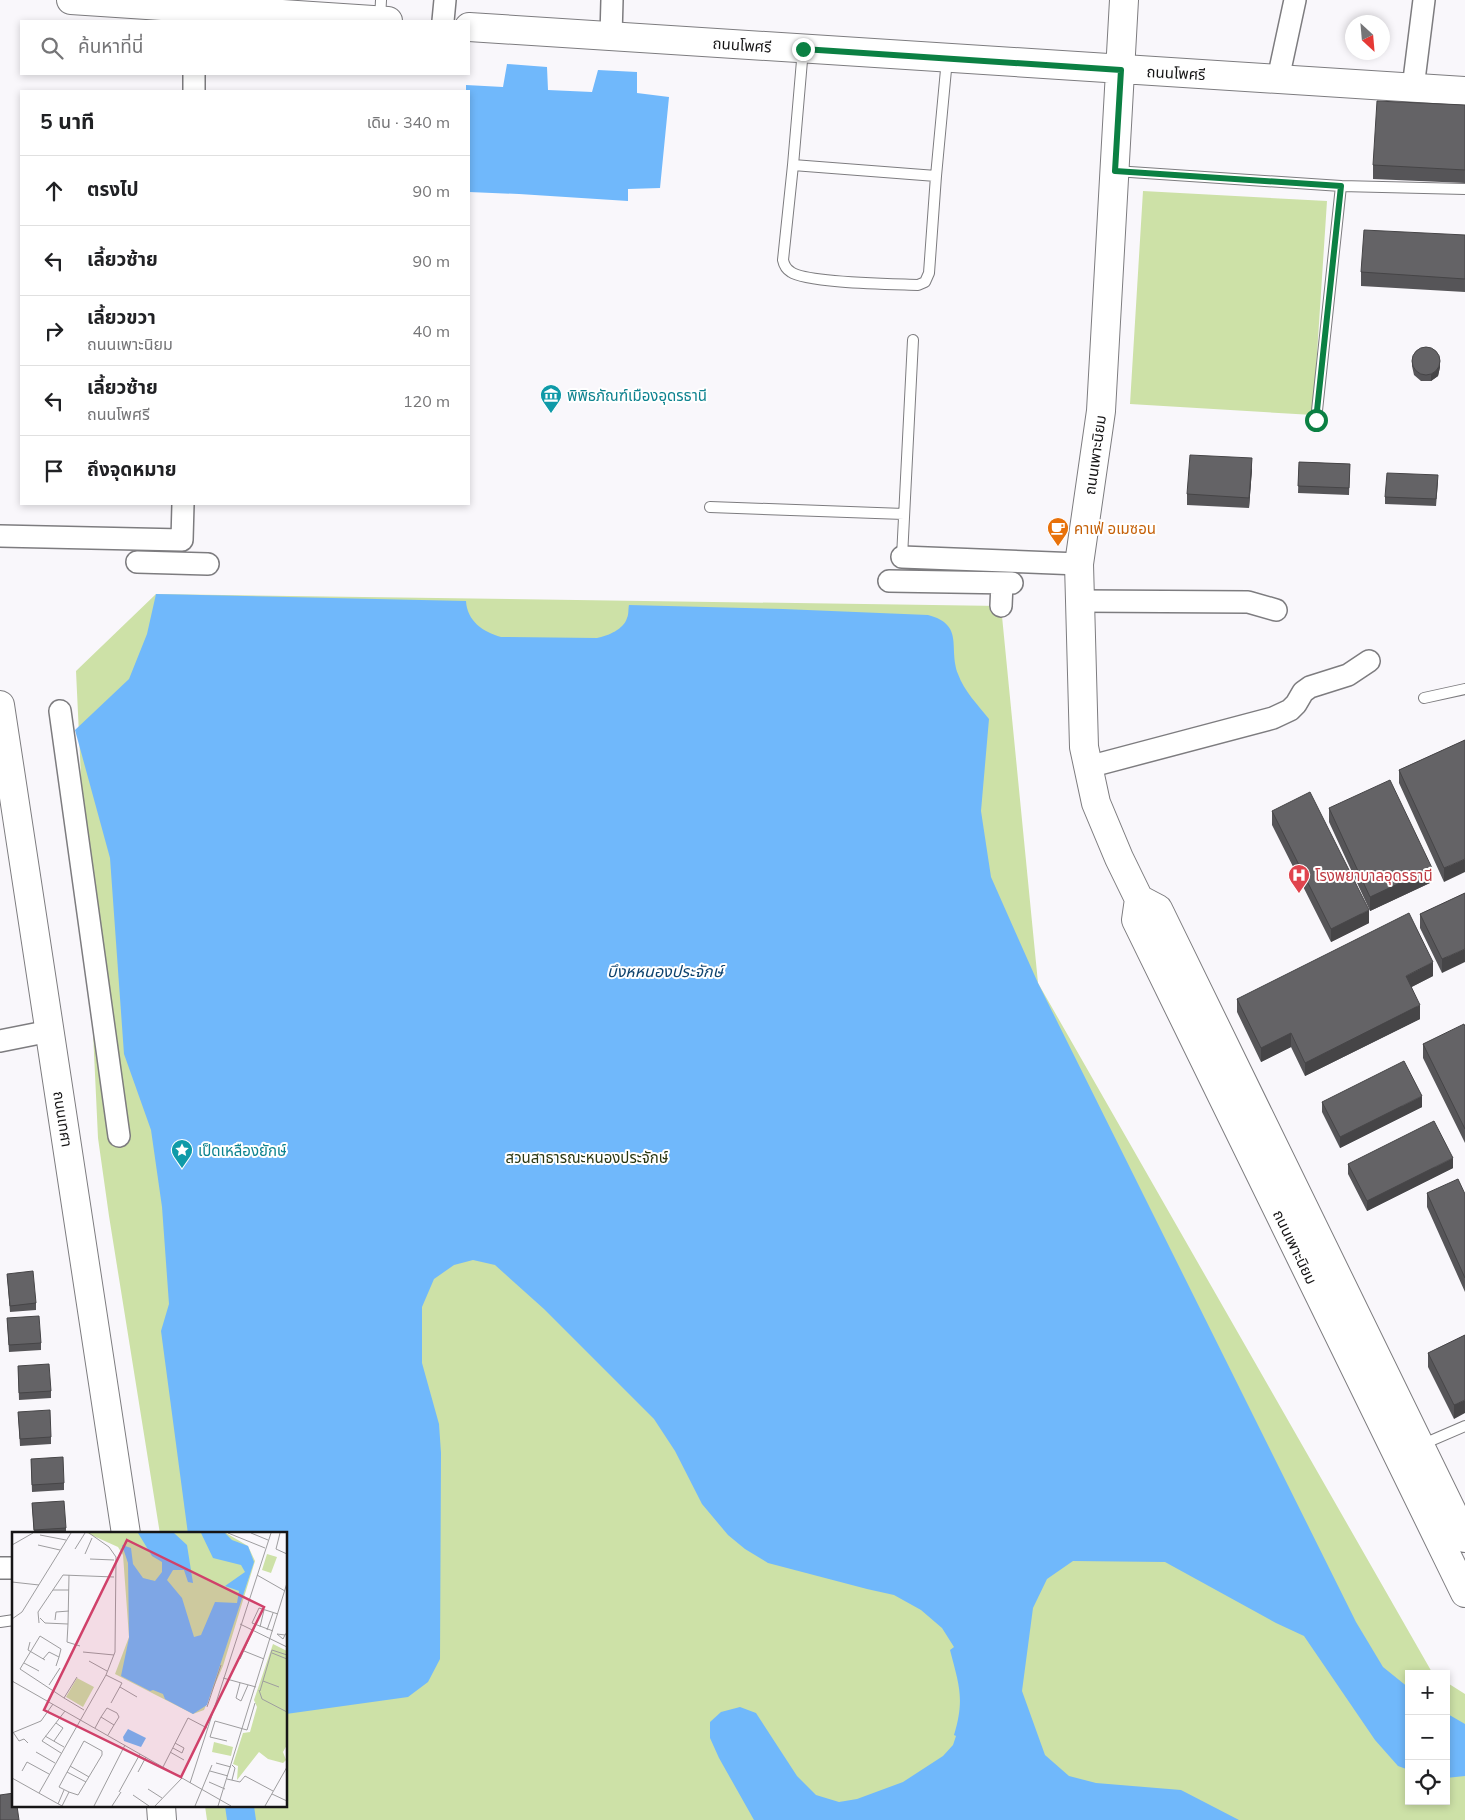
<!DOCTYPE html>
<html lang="th">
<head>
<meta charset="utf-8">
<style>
  body { margin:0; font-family:Mulish,"Noto Sans Thai",sans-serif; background:#f2f2f2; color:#202124 }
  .controls { position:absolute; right:15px; bottom:15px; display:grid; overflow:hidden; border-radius:0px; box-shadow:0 2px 8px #0003 }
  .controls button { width:45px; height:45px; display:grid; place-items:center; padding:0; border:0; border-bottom:1px solid #e0e0e0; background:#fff; color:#202124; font:25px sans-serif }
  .compass { position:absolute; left:1345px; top:15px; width:45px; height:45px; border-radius:50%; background:#fff; box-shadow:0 2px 8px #0003; rotate:154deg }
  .stop { position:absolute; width:15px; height:15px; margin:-11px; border:4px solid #0b8043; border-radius:50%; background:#fff }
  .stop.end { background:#0b8043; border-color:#fff; box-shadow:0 1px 5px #0008 }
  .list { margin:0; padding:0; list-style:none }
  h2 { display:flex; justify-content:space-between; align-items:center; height:65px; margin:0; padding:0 20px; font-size:21px }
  h2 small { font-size:16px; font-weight:400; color:#757577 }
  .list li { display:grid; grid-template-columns:32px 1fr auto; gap:15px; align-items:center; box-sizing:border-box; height:70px; padding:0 20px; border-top:1px solid #e0e0e0 }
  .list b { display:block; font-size:19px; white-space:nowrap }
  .list p { margin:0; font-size:16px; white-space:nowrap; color:#757577 }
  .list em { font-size:16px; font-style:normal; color:#757577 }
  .icon { flex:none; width:28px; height:28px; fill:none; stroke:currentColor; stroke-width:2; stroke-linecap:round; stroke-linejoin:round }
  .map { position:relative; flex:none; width:1465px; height:1820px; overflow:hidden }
  .search { position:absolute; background:#fff; box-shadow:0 2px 8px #0003; left:20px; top:20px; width:450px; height:55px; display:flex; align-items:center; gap:12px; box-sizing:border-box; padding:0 18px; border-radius:0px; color:#757577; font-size:19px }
  .panel { position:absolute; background:#fff; box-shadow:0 2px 8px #0003; left:20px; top:90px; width:450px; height:415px; border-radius:0px }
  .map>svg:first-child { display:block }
</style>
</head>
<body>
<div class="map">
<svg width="1465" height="1820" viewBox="0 0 1465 1820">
  <rect width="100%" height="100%" fill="#f9f7fb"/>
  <path fill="#cde1a7" d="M1143,191L1327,201L1313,415L1130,404Z
    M156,594L1001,606L1038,983L1433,1674H1409V1801H1446V1682L1465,1694V1820H207L205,1806H286V1534H160L109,1216L98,1138L76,671Z"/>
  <path fill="#70b8fb" d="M507,64L547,67L548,90L592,92L598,70L637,72V93L669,97L660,188L628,189V201L519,194L469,192V91H466V85L503,87Z
    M156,594L466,601C467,621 483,632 501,637L597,638C608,636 624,629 627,618C629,614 628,609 629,605L783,609L928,615C965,625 948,647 958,674C964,691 978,705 989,719L981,811L991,877L1038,983L1356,1622L1383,1667L1409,1688V1770L1398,1766L1375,1740L1304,1636L1276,1623L1165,1562L1073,1561L1047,1579L1033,1608L1022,1691L1045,1755L1069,1776L1096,1783L1181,1790L1239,1820H754L719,1758L710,1738V1722L721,1712L740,1707L756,1713L797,1776L816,1795L839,1802L857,1799L903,1782L943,1756L953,1745L956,1736L954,1735C965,1699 959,1685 950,1650L954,1647L942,1628L921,1610L894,1595L867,1589L768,1563L745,1549L728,1535L702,1504L675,1451L654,1419L544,1309L495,1265L473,1260L454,1265L434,1279L422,1307V1363L439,1424L441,1453L440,1659L428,1682L408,1697L286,1714V1534H188L161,1331L169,1304L162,1207L151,1130L124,1054L110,858L75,730L129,679L147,634Z
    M1446,1713L1465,1724V1776L1446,1778Z
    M225,1806H254L256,1820H227Z"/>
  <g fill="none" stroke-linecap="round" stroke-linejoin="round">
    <g stroke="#7d7c7f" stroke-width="12">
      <path id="lane" d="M380,20L381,0
        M803,49L793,165L936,176L947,59
        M793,165L783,260C784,265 786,269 791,272C806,283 894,284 918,285L925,282L929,273L936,176
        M1115,171L1341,186
        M1316,420L1341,186L1465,189
        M710,507L904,514
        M902,557L913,340
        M1424,698L1465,689
        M1421,1445L1465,1426
        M0,1622L14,1620"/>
    </g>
    <g stroke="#7d7c7f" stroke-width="24">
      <path id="street" d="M443,21L445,0
        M611,36L612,0
        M1278,79L1295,0
        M1413,88L1424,0
        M194,91V74
        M0,536L182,540L183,504
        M902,557L1079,564
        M137,562L208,564
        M889,581L1012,583
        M1080,601L1248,602L1276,610
        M1001,606L1002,583
        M60,711L119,1136
        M1088,767L1273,718L1290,710L1296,704L1303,692L1310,687L1348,675L1369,661
        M0,1041L50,1031
        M0,1568H14"/>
    </g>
    <g stroke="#7d7c7f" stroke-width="30">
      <path id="secondary" d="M71,0L388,21
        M1124,0L1101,411L1079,564L1084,747L1096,803L1119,858L1139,899L1136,920L1465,1593
        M469,27L1465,91
        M0,705L126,1534
        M1139,899L1158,909L1465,1538
        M161,1806L162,1820"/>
    </g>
    <use href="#lane" stroke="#fff" stroke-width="10"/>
    <use href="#street" stroke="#fff" stroke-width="21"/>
    <use href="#secondary" stroke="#fff" stroke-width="28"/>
  </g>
  <path fill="#565558" d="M1465,105V183L1373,179V165Z
    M1465,235V292L1361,286V272Z
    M1412,359L1440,367L1438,376L1431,381H1421L1414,375L1412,366Z
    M1299,462L1350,464L1349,495L1298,493Z
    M1252,469L1249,508L1187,505V494Z
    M1438,482L1436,506L1385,504V497Z
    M1465,740L1444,882L1399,783V770Z
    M1329,808L1432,882L1370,911L1329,822Z
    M1272,811L1369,923L1331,942L1272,825Z
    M1465,893L1442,973L1420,928V914Z
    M1433,976L1411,987L1420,1019L1305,1076L1291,1047L1261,1062L1237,1012V999Z
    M1465,1027V1143L1423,1058V1044Z
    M1322,1102L1422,1107L1340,1148L1322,1112Z
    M1348,1164L1453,1168L1367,1211L1348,1174Z
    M1427,1193L1465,1194V1292L1427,1207Z
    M7,1274L36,1303V1310L10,1312Z
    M7,1318L41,1343V1350L9,1352Z
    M1465,1335L1454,1419L1428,1367V1353Z
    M18,1366L51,1391V1398L19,1400Z
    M18,1412L51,1437V1444L20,1446Z
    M31,1459L64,1483V1490L32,1492Z
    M32,1503L66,1528V1534H34Z"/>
  <path fill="#464547" d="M1440,360V367L1438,376L1431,381V375Z
    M1252,458V469L1249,508V498Z
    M1465,859V872L1444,882V868Z
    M1432,868V882L1370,911V897Z
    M1369,910V923L1331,942V929Z
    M1465,949V962L1442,973V959Z
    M1433,962V976L1406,990V976Z
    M1420,1005V1019L1305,1076V1063Z
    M1291,1033V1047L1261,1062V1048Z
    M1422,1096V1107L1340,1148V1137Z
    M1453,1158V1168L1367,1211V1201Z
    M1465,1400V1413L1454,1419V1405Z"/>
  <path fill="#646366" stroke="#464547" d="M1377,101L1465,105V170L1373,165Z
    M1364,230L1465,235V279L1361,272Z
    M1412 361a14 14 0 1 1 28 0a14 14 0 1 1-28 0Z
    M1190,455L1252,458L1249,498L1187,494Z
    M1299,462L1350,464L1349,488L1298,486Z
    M1387,473L1438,475L1436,499L1385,497Z
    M1465,740V859L1444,868L1399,770Z
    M1390,780L1432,868L1370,897L1329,808Z
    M1310,792L1369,910L1331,929L1272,811Z
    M1465,893V949L1442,959L1420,914Z
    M1409,913L1433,962L1406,976L1420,1005L1305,1063L1291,1033L1261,1048L1237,999Z
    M1464,1024L1465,1027V1129L1423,1044Z
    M1404,1061L1422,1096L1340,1137L1322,1102Z
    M1434,1121L1453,1158L1367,1201L1348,1164Z
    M1458,1179L1465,1194V1278L1427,1193Z
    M33,1271L36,1303L10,1306L7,1274Z
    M39,1316L41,1343L9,1345L7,1318Z
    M1465,1335V1400L1454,1405L1428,1353Z
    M49,1364L51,1391L19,1393L18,1366Z
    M50,1410L51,1437L20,1439L18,1412Z
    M63,1457L64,1483L32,1485L31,1459Z
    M64,1501L66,1528L34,1530L32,1503Z
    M14,1793V1806H17L19,1820H0V1795Z"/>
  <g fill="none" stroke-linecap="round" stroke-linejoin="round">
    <path stroke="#0b8043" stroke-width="6" d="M803,49L1121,70L1115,171L1341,186L1316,420"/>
  </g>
  <defs>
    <g id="museum-pin" transform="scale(1.125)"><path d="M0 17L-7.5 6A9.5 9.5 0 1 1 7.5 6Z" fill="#0f9aa8" stroke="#fff"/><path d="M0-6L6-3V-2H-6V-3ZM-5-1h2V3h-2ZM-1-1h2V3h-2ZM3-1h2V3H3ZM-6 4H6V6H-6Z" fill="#fff"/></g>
    <g id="cafe-pin" transform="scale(1.125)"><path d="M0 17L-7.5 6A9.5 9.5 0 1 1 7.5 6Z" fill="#e8710a" stroke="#fff"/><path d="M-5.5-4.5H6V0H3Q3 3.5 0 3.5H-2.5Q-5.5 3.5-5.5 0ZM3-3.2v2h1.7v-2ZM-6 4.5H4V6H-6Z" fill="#fff"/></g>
    <g id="hospital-pin" transform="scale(1.125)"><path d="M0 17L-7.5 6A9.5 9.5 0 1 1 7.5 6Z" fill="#e0444e" stroke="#fff"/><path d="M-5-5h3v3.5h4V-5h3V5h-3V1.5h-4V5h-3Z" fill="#fff"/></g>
    <g id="sight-pin" transform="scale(1.125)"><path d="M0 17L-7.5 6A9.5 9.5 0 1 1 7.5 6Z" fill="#0f9aa8" stroke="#fff"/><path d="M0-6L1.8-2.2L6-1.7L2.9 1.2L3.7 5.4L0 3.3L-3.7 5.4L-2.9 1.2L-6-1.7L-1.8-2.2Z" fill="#fff"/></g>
  </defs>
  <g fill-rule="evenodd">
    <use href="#museum-pin" x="551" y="395"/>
    <use href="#cafe-pin" x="1058" y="528"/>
    <use href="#hospital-pin" x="1299" y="875"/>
    <use href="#sight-pin" x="182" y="1150"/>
  </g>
  <g text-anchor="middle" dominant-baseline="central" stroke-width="4" stroke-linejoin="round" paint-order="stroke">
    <g font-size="15" fill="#161516" stroke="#fff">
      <text transform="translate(742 45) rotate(4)">ถนนโพศรี</text>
      <text transform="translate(1176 73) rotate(3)">ถนนโพศรี</text>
      <text transform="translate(1095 455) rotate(-82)">ถนนเพาะนิยม</text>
      <text transform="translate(63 1119) rotate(81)">ถนนเทศา</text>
      <text transform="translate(1295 1247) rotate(64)">ถนนเพาะนิยม</text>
    </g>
    <g font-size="15" fill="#0d838f" stroke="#fff" text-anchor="start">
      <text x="567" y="395">พิพิธภัณฑ์เมืองอุดรธานี</text>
      <text x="198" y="1150">เป็ดเหลืองยักษ์</text>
    </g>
    <g font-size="15" fill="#c56008" stroke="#fff" text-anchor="start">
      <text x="1074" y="528">คาเฟ่ อเมซอน</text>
    </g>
    <g font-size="15" fill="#be3a42" stroke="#fff" text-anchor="start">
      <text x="1315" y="875">โรงพยาบาลอุดรธานี</text>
    </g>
    <g font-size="15" fill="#2b3711" stroke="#fff">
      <text x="587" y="1157">สวนสาธารณะหนองประจักษ์</text>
    </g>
    <g font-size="16" font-style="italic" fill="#0e436e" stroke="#fff">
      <text x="665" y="971">บึงหหนองประจักษ์</text>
    </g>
  </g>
  <g transform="translate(12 1532)">
    <rect width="275" height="275" fill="#f9f7fb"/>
    <path d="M75,1H214L236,14L243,29L211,134L192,178L181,182L103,142L117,105L111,23L106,15ZM255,22L265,25L259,41L250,38ZM261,112L275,119V213L271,220L274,228L271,231L256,227L247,220L225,248L226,234L221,232L231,201L238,200L245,175L242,168ZM65,146L82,155L71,175L54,165ZM202,210L221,215L219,224L200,220Z" fill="#cde1a7"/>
    <path d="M126,1H162L175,13L181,51L176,50L172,38H161L155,48L170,66L182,105L189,103L203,70L225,71L227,59L213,54L233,40L229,33L201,26L189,1H213L220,8L236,14L242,30L195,173L181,182L153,167L151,162L141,158L138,159L109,144L117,106L116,31L110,13L119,16L121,32L131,46L143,49L150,40V30L140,24ZM116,197L134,206L129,215L112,209L111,205Z" fill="#70b8fb"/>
    <path fill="none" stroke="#9e9d9f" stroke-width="1" d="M216,1L253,16M239,1L256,8M268,1L264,17L275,22M28,3L54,8M0,13L21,1M26,13L48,18M63,17L73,1M73,22L80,6M78,27L102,28M245,43L273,59M0,50L27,53M41,58H57M28,86L33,91L56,92L57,43M0,87L10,80L59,1M43,88L44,80L57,79M27,91L26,80L51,43L102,45M56,92L55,110L68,114M228,92L275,115M248,95L252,78M255,98L261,81M261,99L240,91L247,76L266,82M273,103L265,102L271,107L273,103L275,100M18,110L16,118L33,128M232,119L252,127M71,120L102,123M260,121L275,127M47,125L49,117L28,104L8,137L52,166L65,145M31,127L37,120L47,125L44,134M228,127L241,98M77,129L95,139M12,131L27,139M94,143L110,151L99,171M211,146L244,155M0,149L219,274M251,149L267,155M228,151L224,166L229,169L236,153M37,153L48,136M108,155L125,165M247,158L250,167L275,180M248,159L260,118L275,123M52,166L72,178M195,175L209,133M89,185L95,176L105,181L107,185L102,193M83,196L89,185L102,193L96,203M1,200L7,209L12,207L16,211M0,201L29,189L41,172M33,204L52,215M42,209L51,196L44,191M215,209L198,205L203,189L235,198L243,171M161,216L170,221L172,216L163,211M24,220L43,231M158,220L172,228M49,221L30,209L53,179M204,231L219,235M220,233L223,236L220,248M58,234L77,245M151,235L176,186L195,196M10,239L15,230L37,242M198,239L216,244M55,240L74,250M126,240L134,225M0,246L50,274M215,247L228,250L233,244L261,259M197,250L213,257M178,251L259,1M136,257L150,266M107,260L128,222M27,261L94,143L103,120L104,25L97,15L77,1M260,262L275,269M121,263L137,274M46,272L52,258M50,274L57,260L47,255L72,209L90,219V223L66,263L57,260M82,274L113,213M100,274L109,260M143,274L170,246M183,274L200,233M206,274L275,51M253,274L275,235"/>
    <path fill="#d0416a" fill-opacity="0.15" stroke="#d0416a" stroke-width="2.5" d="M115,8L252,75L169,245L32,178Z"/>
    <rect width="275" height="275" fill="none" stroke="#161516" stroke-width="2.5"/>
  </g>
</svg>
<div class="controls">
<button>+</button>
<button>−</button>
<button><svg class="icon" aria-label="locate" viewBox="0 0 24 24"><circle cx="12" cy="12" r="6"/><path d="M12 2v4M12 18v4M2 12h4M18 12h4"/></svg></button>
</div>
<svg class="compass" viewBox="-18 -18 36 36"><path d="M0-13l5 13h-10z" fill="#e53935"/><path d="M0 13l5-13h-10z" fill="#757577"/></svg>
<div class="stop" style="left:1316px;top:420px"></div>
<div class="stop end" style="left:803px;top:49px"></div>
<div class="search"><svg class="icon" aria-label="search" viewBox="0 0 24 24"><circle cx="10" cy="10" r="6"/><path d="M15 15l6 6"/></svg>ค้นหาที่นี่</div>
<section class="panel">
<h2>5 นาที<small>เดิน · 340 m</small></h2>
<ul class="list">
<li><svg class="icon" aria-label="ahead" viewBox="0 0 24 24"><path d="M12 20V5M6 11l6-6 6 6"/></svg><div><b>ตรงไป</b></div><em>90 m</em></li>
<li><svg class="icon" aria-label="left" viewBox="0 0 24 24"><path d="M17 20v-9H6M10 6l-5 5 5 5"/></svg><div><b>เลี้ยวซ้าย</b></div><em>90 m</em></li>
<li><svg class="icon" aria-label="right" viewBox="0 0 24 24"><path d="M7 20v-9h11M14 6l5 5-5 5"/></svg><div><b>เลี้ยวขวา</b><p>ถนนเพาะนิยม</p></div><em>40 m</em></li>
<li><svg class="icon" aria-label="left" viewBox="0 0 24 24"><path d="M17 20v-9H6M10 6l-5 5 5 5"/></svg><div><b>เลี้ยวซ้าย</b><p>ถนนโพศรี</p></div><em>120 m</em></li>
<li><svg class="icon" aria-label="arrive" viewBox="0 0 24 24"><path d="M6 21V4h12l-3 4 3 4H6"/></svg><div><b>ถึงจุดหมาย</b></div></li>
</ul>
</section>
</div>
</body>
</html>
